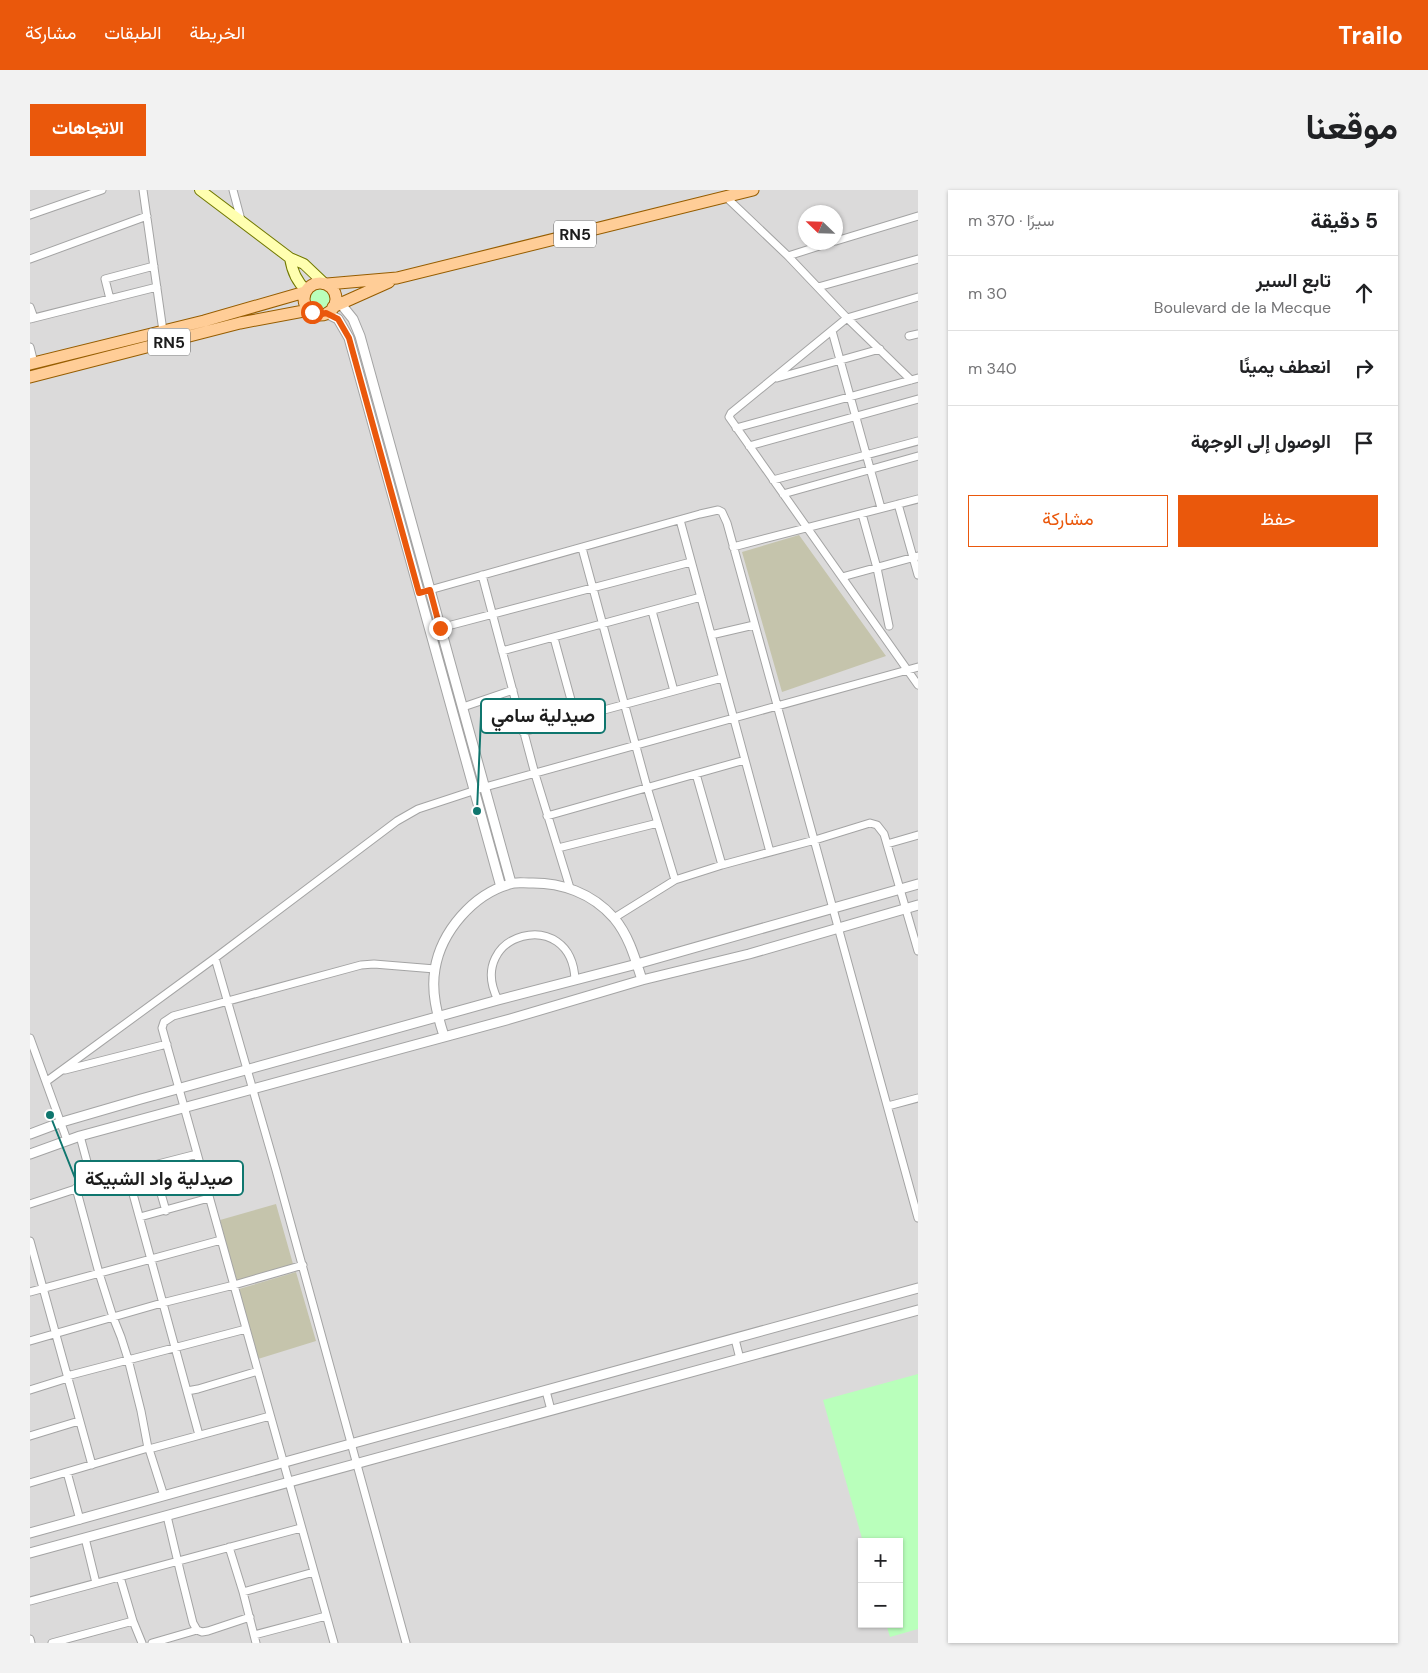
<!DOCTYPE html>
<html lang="ar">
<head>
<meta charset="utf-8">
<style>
  body { margin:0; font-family:"DM Sans",Vazirmatn,sans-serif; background:#f2f2f2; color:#202124; direction:rtl }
  .controls { position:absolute; right:15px; bottom:15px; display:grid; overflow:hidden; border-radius:0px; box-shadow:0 1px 4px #0004 }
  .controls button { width:45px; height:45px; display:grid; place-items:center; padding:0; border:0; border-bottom:1px solid #e0e0e0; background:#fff; color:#202124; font:25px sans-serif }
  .compass { position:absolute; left:768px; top:15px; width:45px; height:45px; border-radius:50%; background:#fff; box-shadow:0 1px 4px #0004; rotate:293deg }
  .stop { position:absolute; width:15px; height:15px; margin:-11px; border:4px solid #ea580c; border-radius:50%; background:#fff }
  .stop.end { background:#ea580c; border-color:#fff; box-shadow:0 1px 5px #0008 }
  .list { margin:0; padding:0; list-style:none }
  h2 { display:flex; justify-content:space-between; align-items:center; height:65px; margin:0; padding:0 20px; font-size:21px }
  h2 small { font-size:16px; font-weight:400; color:#757577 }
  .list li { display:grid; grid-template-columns:32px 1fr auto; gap:15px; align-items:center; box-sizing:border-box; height:75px; padding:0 20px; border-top:1px solid #e0e0e0 }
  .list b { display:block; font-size:19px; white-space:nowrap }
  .list p { margin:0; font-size:16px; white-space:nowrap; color:#757577 }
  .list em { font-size:16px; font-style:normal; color:#757577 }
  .actions { display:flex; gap:10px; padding:15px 20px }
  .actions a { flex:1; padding:11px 0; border:1px solid #ea580c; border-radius:0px; text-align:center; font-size:18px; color:#ea580c }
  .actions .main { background:#ea580c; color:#fff }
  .icon { flex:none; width:28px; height:28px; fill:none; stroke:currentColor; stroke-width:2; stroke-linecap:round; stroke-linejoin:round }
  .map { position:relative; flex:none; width:888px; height:1453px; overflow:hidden; direction:ltr; border-radius:0px }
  header { display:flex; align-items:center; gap:30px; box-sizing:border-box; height:70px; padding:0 25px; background:#ea580c; color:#fff }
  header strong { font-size:24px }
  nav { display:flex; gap:28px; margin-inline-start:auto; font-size:18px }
  .intro { display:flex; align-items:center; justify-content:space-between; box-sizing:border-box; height:120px; padding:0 30px }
  h1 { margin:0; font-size:35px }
  .button { padding:12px 22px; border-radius:0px; background:#ea580c; color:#fff; font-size:18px; font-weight:700 }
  main { display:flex; gap:30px; padding:0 30px }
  aside { flex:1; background:#fff; border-radius:0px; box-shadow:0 1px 4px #0004 }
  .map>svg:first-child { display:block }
</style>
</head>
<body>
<header>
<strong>Trailo</strong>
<nav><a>الخريطة</a><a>الطبقات</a><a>مشاركة</a></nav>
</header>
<div class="intro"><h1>موقعنا</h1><a class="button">الاتجاهات</a></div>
<main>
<aside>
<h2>5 دقيقة<small>سيرًا · 370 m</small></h2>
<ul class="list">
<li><svg class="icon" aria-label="ahead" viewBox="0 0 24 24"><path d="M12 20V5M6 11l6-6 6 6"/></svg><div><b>تابع السير</b><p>Boulevard de la Mecque</p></div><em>30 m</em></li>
<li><svg class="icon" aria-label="right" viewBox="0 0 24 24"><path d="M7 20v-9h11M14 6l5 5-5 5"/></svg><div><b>انعطف يمينًا</b></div><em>340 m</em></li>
<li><svg class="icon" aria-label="arrive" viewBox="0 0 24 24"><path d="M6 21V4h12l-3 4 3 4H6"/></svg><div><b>الوصول إلى الوجهة</b></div></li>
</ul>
<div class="actions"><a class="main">حفظ</a><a>مشاركة</a></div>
</aside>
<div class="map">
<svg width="888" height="1453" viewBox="0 0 888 1453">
  <rect width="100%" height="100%" fill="#efeae2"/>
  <path fill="#dbdada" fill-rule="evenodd" d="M0,0H888V1453H0ZM776,22H806V52H776ZM832,1352H869V1434H832Z"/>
  <path fill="#c5c4ac" d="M769,345L856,466L752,502L712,362Z
    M246,1014L263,1074L206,1091L190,1030Z
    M266,1082L286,1151L228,1169L209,1099Z"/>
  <path fill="#b9ffbb" d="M277 109a13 13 0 1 1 26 0a13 13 0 1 1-26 0Z
    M888,1184V1439L860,1447L856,1434H869V1352H833L793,1210Z"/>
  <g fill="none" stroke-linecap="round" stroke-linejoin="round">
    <g stroke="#a4a4a4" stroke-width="9">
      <path id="minor" d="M113,0L133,141
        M203,0L211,30
        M696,7L758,66L817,128L881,190
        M0,25L72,0
        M806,51L888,26
        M758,66L802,52
        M0,69L117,26
        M788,97L888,69
        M888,107L817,128L701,223L699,227L888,495
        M80,109L75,89L124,76
        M0,117L4,128
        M0,129L127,97
        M802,141L851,318
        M879,146L888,144
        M0,157L4,173
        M747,188L850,159
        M706,238L888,188
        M719,256L888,209
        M743,290L888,251
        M753,304L888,266
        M868,314L888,385
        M832,324L847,378L859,436
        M650,330L740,662
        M703,357L888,309
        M552,358L617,597L645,690
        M452,385L505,584L540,698
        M812,387L888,366
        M389,403L670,324L688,320L692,322L697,333C759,565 825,796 888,1028
        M622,421L644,501
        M410,438L661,372
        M681,445L724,435
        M524,448L546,528
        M472,461L671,407
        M433,517L483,500
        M493,542L692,488
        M666,584L692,675
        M517,626L715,570
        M857,654L888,645
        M528,658L628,633
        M584,728L645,690L692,675L785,650L840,633L847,635L854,644L888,761
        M185,768L246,980L376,1453
        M468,810C434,743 542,714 545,790
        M0,848L37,950
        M35,880L137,854
        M17,891L185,768L367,631L388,619L455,597L888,477
        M858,916L888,908
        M50,946L63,994
        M123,976L136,1021
        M97,982L169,1245
        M46,998L69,1083L83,1127L91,1147L98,1169L111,1221L118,1258
        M0,1014L97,982L167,964
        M110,1027L179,1008
        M0,1051L62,1275
        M0,1102L191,1050
        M705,1149L710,1169
        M0,1151L132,1113L204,1095L273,1075
        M37,1186L216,1139
        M0,1200L38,1188
        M157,1201L168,1199L228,1181
        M516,1201L521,1220
        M0,1246L49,1231
        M119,1259L134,1306
        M37,1282L50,1330
        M0,1293L118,1258L119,1259L240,1226
        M137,1326L151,1385L163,1433L167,1440L172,1442L178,1441L220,1427
        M55,1348L66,1393
        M199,1357L213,1402L226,1453
        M90,1387L103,1431L112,1453
        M213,1402L284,1382
        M0,1411L271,1338
        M224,1445L296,1426
        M0,1449L1,1453
        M22,1453L103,1431
        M122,1453L167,1440
        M304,1453L132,838L134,832L143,826L331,775L344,774L405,779"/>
    </g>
    <g stroke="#a4a4a4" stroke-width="11">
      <path id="tertiary" d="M306,108L323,129L330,146L481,693
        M296,123L308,129L319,148L471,697
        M414,846C407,824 401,802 405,779C411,742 443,704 480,694C485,692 492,693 499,693C531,692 562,703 584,728C599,746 605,768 612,790
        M0,944L32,932L111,909L468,810L607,774L888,694
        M0,964L50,946L480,829L612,790L719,764L888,715
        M0,1343L284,1264L888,1098
        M0,1363L888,1120"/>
    </g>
    <g stroke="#717800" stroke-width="12">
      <path id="secondary" d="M170,0L260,68L274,74L294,93
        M260,68C262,81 266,91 276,100"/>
    </g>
    <g stroke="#965d00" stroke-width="13">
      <path id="primary" d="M274 109a16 16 0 1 1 32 0a16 16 0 1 1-32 0Z
        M297,94L367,88L723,0
        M303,117L359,92
        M0,174L174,131L275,102
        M0,187L210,133L279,120"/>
    </g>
    <use href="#minor" stroke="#fff" stroke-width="7"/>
    <use href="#tertiary" stroke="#fff" stroke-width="9"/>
    <use href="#secondary" stroke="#ffffb0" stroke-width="10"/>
    <use href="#primary" stroke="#ffcd97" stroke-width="11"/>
  </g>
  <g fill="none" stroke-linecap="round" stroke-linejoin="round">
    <path stroke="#ea580c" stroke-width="6" d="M282,122L292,124L296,123L308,129L319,148L389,403L400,400L410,438"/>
  </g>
  <g text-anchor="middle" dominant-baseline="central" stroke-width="4" stroke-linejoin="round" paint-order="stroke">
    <g fill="#fff" stroke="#616161" stroke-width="1">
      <rect x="524" y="30.5" width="42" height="27" rx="4"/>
      <rect x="118" y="138.5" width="42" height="27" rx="4"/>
    </g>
    <g font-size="16" font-weight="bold" fill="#1d1d1d">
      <text x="545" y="44">RN5</text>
      <text x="139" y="152">RN5</text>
    </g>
  </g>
  <path fill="none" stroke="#0f766e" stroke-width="2" d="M447 621L451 526M20 925L45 988"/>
  <g fill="#0f766e" stroke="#fff" stroke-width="2">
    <circle cx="447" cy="621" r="5"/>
    <circle cx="20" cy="925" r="5"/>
  </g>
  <g fill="#fff" stroke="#0f766e" stroke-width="2">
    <rect x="451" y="509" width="124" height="34" rx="5"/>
    <rect x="45" y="971" width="168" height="34" rx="5"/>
  </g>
  <g font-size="19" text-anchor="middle" font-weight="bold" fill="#1d1d1d">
    <text x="513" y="532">صيدلية سامي</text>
    <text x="129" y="995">صيدلية واد الشبيكة</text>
  </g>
</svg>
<div class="controls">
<button>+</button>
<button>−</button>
</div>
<svg class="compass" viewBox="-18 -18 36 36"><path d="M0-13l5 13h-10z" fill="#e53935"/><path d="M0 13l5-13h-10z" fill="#757577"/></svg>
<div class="stop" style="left:282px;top:122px"></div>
<div class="stop end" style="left:410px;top:438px"></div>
</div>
</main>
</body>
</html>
